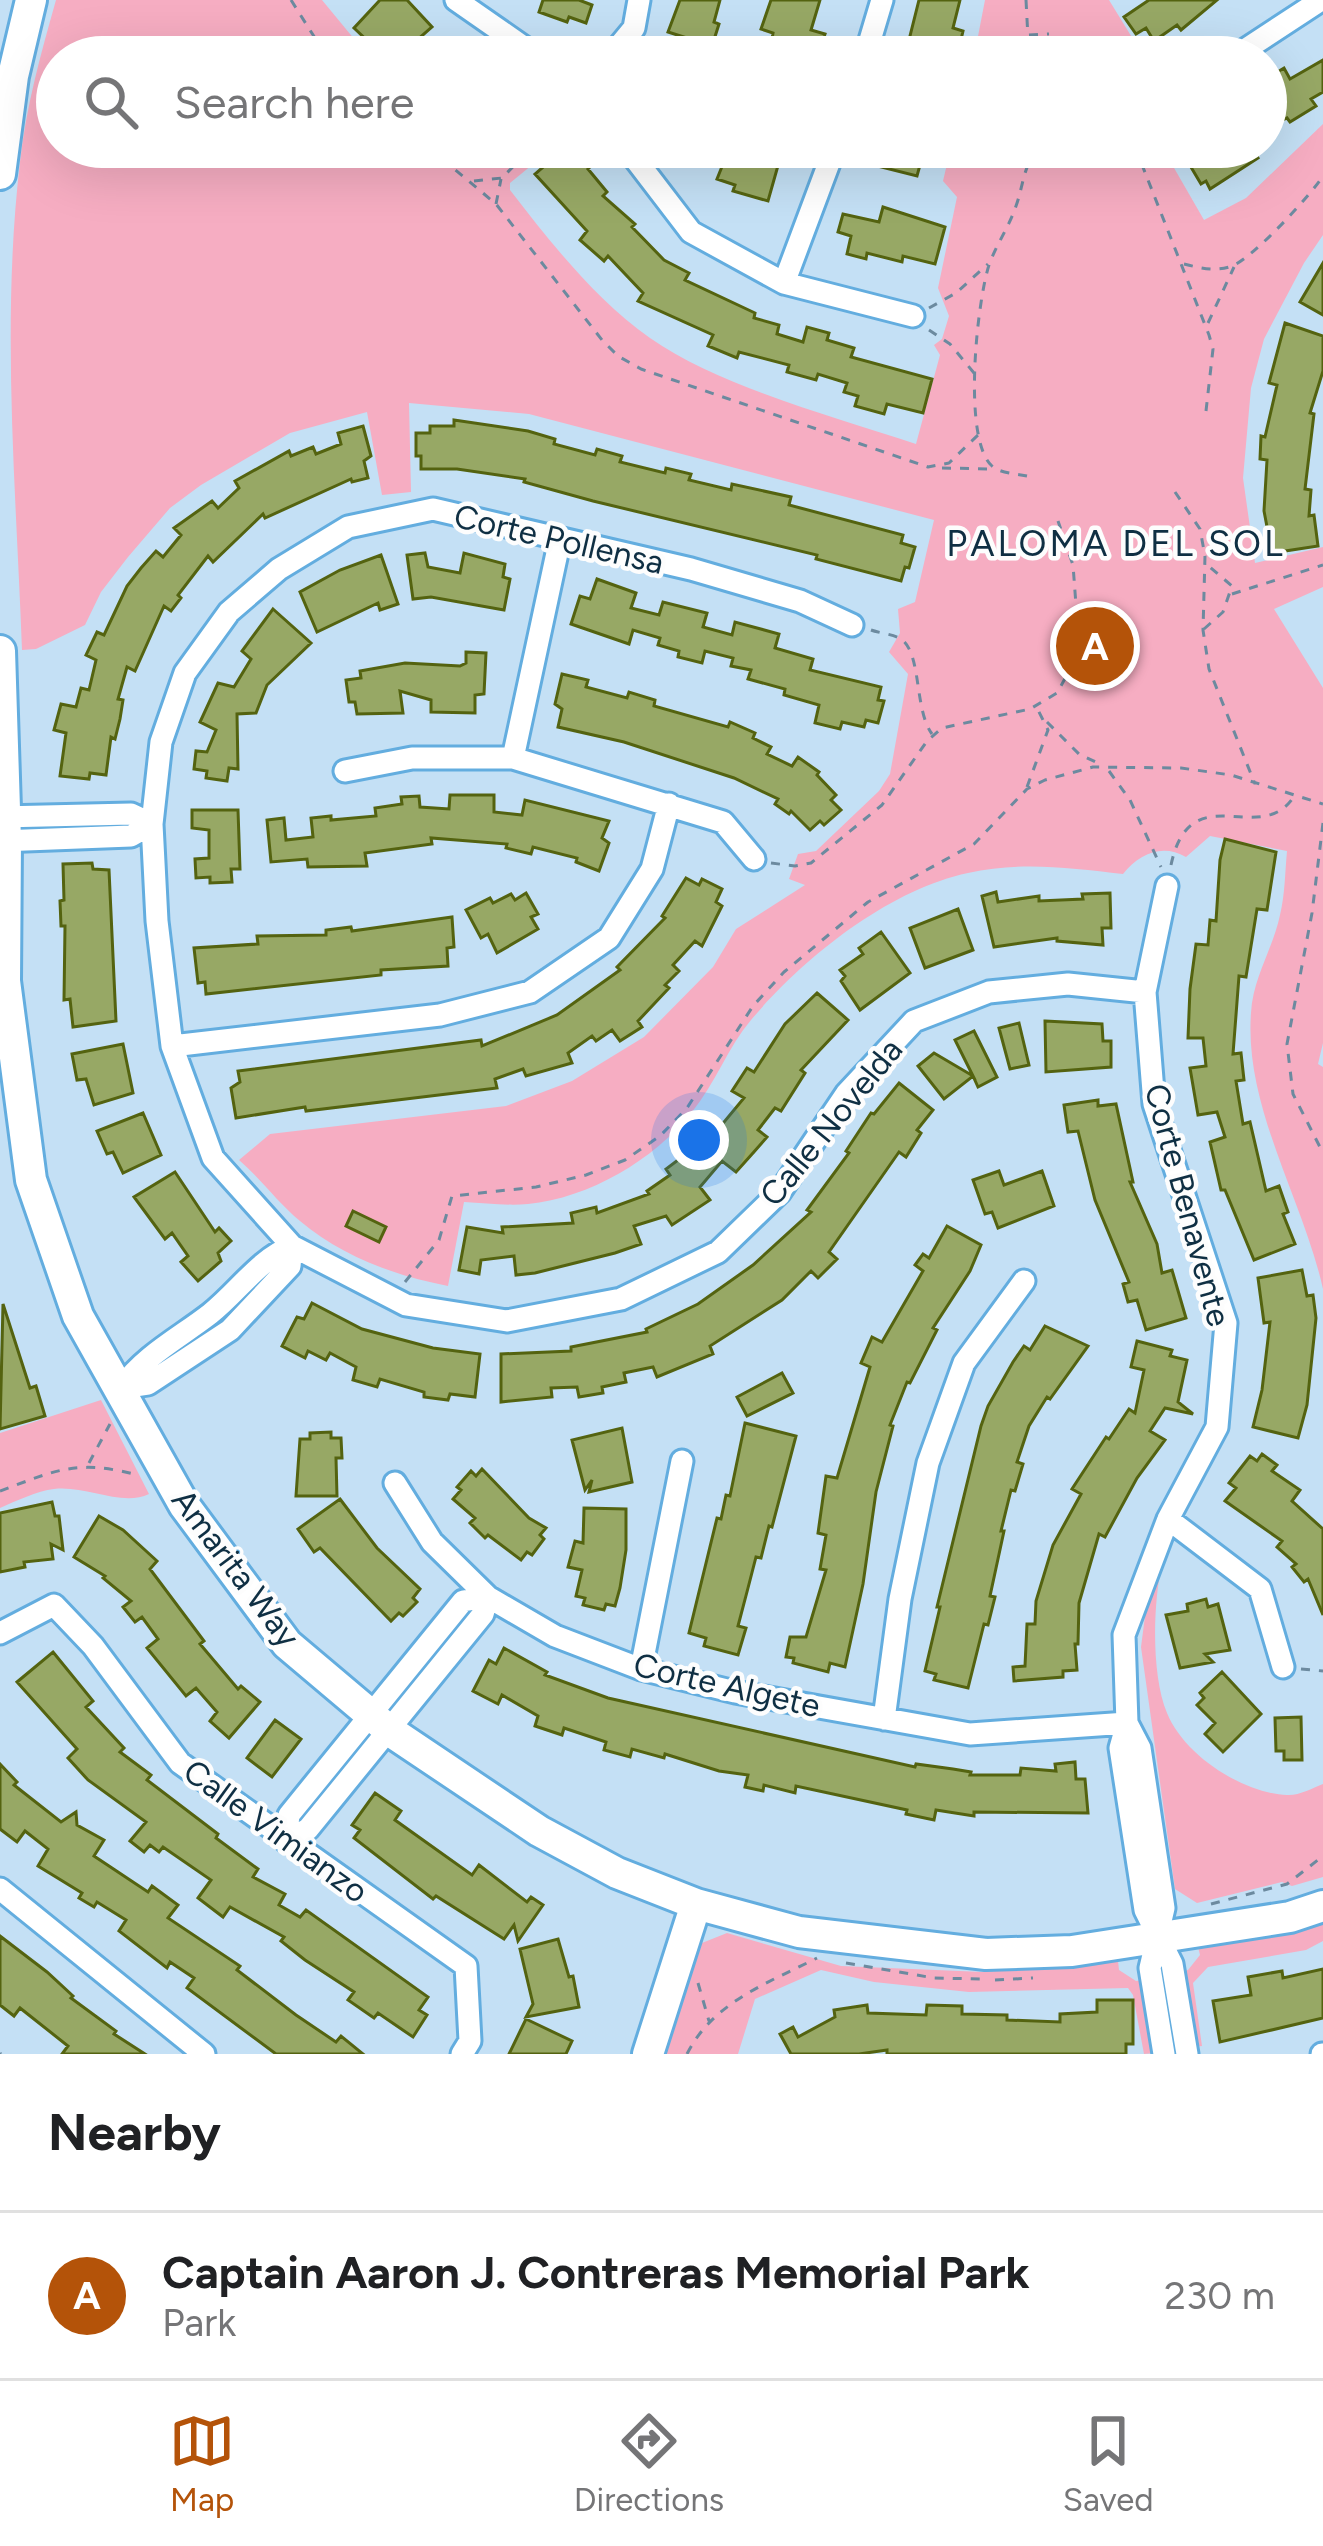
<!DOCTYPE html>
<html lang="en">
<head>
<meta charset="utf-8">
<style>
  body { margin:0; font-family:Figtree,sans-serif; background:#f6f6f6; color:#202124 }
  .you { position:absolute; left:699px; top:1140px; width:42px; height:42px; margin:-30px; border:9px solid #fff; border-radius:50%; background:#1a73e8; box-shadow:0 0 0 18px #1a73e833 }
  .badge { display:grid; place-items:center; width:78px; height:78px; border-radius:50%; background:#b45309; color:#fff; font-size:39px; font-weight:700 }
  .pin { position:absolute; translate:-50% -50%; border:6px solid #fff; box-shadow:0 3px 12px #0006 }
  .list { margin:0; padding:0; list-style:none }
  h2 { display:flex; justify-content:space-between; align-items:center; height:156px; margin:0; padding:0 48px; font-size:51px }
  h2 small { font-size:39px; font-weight:400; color:#757577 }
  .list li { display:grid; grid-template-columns:78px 1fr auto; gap:36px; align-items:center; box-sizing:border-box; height:168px; padding:0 48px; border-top:3px solid #e0e0e0 }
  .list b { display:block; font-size:45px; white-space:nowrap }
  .list p { margin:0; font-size:39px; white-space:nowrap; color:#757577 }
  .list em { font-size:39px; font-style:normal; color:#757577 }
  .icon { flex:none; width:66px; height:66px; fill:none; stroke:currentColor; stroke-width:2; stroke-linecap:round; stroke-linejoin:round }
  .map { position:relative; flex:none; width:1323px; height:2054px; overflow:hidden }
  .search { position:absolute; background:#fff; box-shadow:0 12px 48px #0002; left:36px; right:36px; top:36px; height:132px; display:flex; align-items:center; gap:30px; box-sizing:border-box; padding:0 42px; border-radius:66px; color:#757577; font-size:45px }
  .sheet { height:324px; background:#fff }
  nav { display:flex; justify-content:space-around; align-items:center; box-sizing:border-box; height:168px; border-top:3px solid #e0e0e0; background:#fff; font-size:33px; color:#757577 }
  nav a { display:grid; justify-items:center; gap:6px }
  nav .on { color:#b45309 }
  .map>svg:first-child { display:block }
</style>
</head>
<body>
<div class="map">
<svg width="1323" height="2054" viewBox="0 0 1323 2054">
  <rect width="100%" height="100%" fill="#c4e0f5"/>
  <path fill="#f6adc2" d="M56,0H322L369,57H57V147H476L492,157L503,147H554L510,183V190C551,243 595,299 650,338C720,387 835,417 916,444L940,355L934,345L942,339L949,316L938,288L957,197L943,181L951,147H1162L1204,220L1246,198L1323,124V235L1304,263L1264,339L1251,388L1243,478L1255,563L1323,547V587L1274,609L1323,688V1043L1318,1064L1323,1067V1289C1303,1199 1244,1107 1251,1013C1253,977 1273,949 1280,915C1285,895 1285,872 1287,851L1210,836L1186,857C1162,843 1139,854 1123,874C1071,868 1020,861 968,873C888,890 803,958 751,1020C728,1047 715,1084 692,1112C654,1160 589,1198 528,1204C507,1206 485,1203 464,1202L448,1286C396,1276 341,1256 300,1221C278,1203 261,1179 239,1160L270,1134L506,1106L572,1081L644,1037L713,967L736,929L805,885L789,879L798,854L816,851L879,791L890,774L908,674L889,652L900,633L898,609L915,602L934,520L529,414L409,403L411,492L382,495L367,412L290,433L201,485L170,508L128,557L101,592L85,625L36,649L22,650C16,488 1,323 20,162C26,107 41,53 56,0Z
    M985,0H1109L1144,57H974Z
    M101,1400L149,1494C122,1507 85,1485 54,1489C37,1491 16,1501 0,1508V1433Z
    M1162,1564C1153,1603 1151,1675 1167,1713C1184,1755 1242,1793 1287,1795C1298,1796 1313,1788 1323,1784V1877L1292,1886L1282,1882L1197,1903L1175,1889L1141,1647L1147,1601Z
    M1323,1915V1941L1306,1950L1208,1967L1193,1983L1202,2046L1193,2047L1180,1972L1188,1970L1200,1955L1198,1947L1268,1933Z
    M727,1933L841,1966L983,1972L1118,1961L1119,1970L1136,1981L1143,1980L1154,2053L1144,2054L1133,1995L1128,1988L969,1992L874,1982L821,1970L755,1999L738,2054H665L702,1943Z"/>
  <path fill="#97a865" stroke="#546310" stroke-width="3" d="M380,0H407L432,27L417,40L443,57H395L379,39L373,46L354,28Z
    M543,0H579L592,5L586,23L569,17L567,22L539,12Z
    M680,0H720L714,22L719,24L712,46L668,32Z
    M771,0H820L811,30L825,34L817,57H769L773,33L761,29Z
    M919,0H960L953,28L963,31L957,57L907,48Z
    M1149,0H1217L1181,30L1177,25L1154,41L1146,28L1136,34L1124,17Z
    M1323,60V92L1311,99L1316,106L1290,122L1287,118L1266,128V79L1284,68L1290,79Z
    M566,147H574L591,166L588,169L607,192L603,196L635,224L632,227L664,260L689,273L685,280L755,313L754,318L779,325L777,334L803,342L807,327L829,333L827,340L854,348L851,357L932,379L923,413L887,404L884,414L855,406L858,396L844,392L847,383L818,374L816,380L787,372L789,365L739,352L737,358L708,346L713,335L638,301L643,293L608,256L604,261L580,240L587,231L535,174Z
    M740,147H789L784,163L779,162L768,201L733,191L735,185L717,179L725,159L735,162Z
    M886,147H925L917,176L881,167Z
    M1179,147H1252L1258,158L1210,189L1206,181L1201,184Z
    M883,207L945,227L935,264L903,256L902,262L867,253L866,259L847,254L851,236L838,232L843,214L879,222Z
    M1323,263V315L1300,302Z
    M1285,323L1323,336V371L1310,413L1314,414L1305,489L1311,490L1309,516L1314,515L1318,546L1272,553L1264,511L1267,460L1260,459L1261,436L1265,437L1277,385L1269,383Z
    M454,420L528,431L555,439L554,444L595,455L597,449L622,456L620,462L665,473L666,468L691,474L689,480L731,490L732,484L791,497L789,505L903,535L901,543L915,547L909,568L905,567L901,581L816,559L817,555L593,501L524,482L525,479L457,469H421V456H416V433H430V426H454Z
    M363,426L371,456L364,461L368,478L352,482L351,479L265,518L263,514L213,562L208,556L178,595L181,598L171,611L164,606L135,671L127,667L118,699L123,700L120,719L115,739L111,737L106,775L90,773L89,779L60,776L66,733L54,730L61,704L76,707L81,688L89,690L96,660L86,655L97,632L104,635L127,586L141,568L156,551L163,557L181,535L174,528L212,501L218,508L239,488L235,481L289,451L291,456L313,447L316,454L341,444L338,433Z
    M425,553L428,567L460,573L464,553L505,564L503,577L510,579L504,610L431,597L413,599L407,555Z
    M381,555L398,604L380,610L378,603L317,632L300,592L340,570Z
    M597,579L636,593L631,608L659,615L663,602L707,613L703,627L732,635L735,622L779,634L775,648L813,659L810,670L881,687L878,700L884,701L878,723L866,720L864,727L842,722L840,729L815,723L819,705L784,695L785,689L748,679L751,670L731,666L733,658L705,651L702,663L678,657L679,651L658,645L660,638L633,630L629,644L571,624L580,596L590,599Z
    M273,609L311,643L267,685L256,713L237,714L238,769L229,768L227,781L206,778L207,771L194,769L196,751L207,752L216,730L200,722L218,683L234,687L251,659L242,651Z
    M466,652L486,653L484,694L475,695V713L431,712V700L400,691L403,713L357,714L355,702H349L346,680L361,678L360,671L405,663L460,666L466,663Z
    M562,674L588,680L586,687L627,698L629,692L655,700L654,706L728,727L730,722L755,733L753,738L771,747L767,754L792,766L798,757L819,772L817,775L836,795L831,800L841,810L824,825L820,821L810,830L791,811L789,814L775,804L778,799L734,778L624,742L558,727L562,709L555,704Z
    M450,795H494V812L522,815L525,800L609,821L602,838L609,843L599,871L576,862L577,858L533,847L531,854L506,848L507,844L431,838L432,844L365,853L367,866L308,867L307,859L271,862L267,820L284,818L286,840L313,837L311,818L331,816V820L376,816L375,808L402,804L401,797L419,796L420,807L449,809Z
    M192,810H238L240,869H231L232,882L210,883V877L196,878L195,859L209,858V830L192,828Z
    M1225,839L1276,852L1267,910L1257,909L1246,977L1239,976L1233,1054L1241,1053L1244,1080L1236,1081L1243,1124L1250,1122L1266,1191L1279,1186L1288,1212L1283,1214L1295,1244L1254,1260L1225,1190H1221L1210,1142L1225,1137L1217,1112L1198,1115L1190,1068L1206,1066L1203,1038H1188L1190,989L1196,944L1208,945L1210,920L1216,921L1220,860Z
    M92,863L93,869L109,870L116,1021L73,1027L70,999L64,1000L65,926H61L60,901L64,900L63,864Z
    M686,878L699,885L702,879L722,889L716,902L722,906L702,946L695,941L673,965L679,971L665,985L669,988L638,1021L642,1027L620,1041L612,1030L596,1041L592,1036L568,1053L572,1063L526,1076L523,1069L495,1079L497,1088L306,1111L305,1107L236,1118L231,1088L240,1082L238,1071L481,1040L482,1046L557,1015L620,970L617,967L665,918L662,916Z
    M996,892L998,902L1039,896V901L1083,899L1082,894L1110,893L1111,928H1102L1103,945L1057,941V938L994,947L982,896Z
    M526,893L538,914L531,917L538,929L497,953L488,934L481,938L466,910L490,898L493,903L511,894L515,900Z
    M958,909L973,950L925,968L910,928Z
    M452,917L454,947L447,948L448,966L381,970V975L206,994L205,982L198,983L194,948L258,944L257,936L326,935V930L351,927L352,931Z
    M881,932L910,973L860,1010L841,981L845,976L840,970L863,954L859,948Z
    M817,993L848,1020L801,1070L805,1073L781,1111L775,1108L758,1130L767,1137L753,1153L736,1172L722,1161L700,1187L710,1200L672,1225L666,1216L634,1226L641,1244L615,1253L535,1273L516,1275L514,1256L481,1260L479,1274L459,1270L467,1227L503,1233L502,1227L573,1223L571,1213L596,1207L597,1213L649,1194L647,1191L670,1175L666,1169L686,1154L690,1160L712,1131L715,1133L744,1098L732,1091L747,1068L754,1072L785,1024Z
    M1045,1021L1102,1024L1103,1041H1111V1067L1046,1072Z
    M1019,1023L1029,1065L1010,1069L999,1028Z
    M974,1031L997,1077L978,1087L973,1076L944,1099L918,1066L934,1053L973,1076L955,1040Z
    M123,1044L133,1093L94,1105L86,1079L77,1080L72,1054Z
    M899,1083L933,1110L917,1130L921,1133L906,1157L899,1152L829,1252L837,1259L818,1278L811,1271L782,1300L710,1346L713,1354L657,1377L653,1367L624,1373L626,1382L602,1387L603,1393L579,1397L577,1387L551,1388L552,1397L501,1402V1354L571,1351V1347L647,1332L646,1329L698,1304L753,1265L811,1212L807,1210L849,1153L846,1151L871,1113L874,1114Z
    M1098,1100V1106L1116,1104L1133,1182H1130L1157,1244L1162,1273L1172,1270L1186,1318L1146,1330L1137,1300L1128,1302L1123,1284L1129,1282L1095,1200L1078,1131L1068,1132L1064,1105Z
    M143,1113L161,1155L123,1173L113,1152L107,1154L97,1131Z
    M999,1171L1004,1185L1042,1171L1054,1206L998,1228L992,1212L985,1214L973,1180Z
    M175,1172L215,1232L219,1228L231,1241L218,1253L221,1261L198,1281L181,1262L188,1256L172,1233L165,1239L134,1197Z
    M353,1211L386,1227L379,1242L346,1226Z
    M947,1226L981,1245L970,1271L933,1328L937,1330L910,1383L907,1382L890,1425L893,1426L876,1492L863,1584L845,1667L830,1663L828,1672L793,1663L794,1658L786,1657L790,1637H806L826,1570L820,1569L826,1535L818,1533L826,1476L837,1478L870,1367L861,1363L872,1337L882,1342L923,1271L915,1265L923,1254L929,1258Z
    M1302,1270L1307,1296L1313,1295L1316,1318L1307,1405L1298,1438L1253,1427L1262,1390L1270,1322L1264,1323L1258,1278Z
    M312,1303L362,1329L433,1348L480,1354L475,1397L450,1394L448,1400L424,1397V1392L380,1379L377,1387L353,1380L356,1367L330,1353L326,1360L308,1351L305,1358L282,1346L297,1317L304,1319Z
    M3,1304L30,1388L36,1386L45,1416L0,1429Z
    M1045,1326L1088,1346L1050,1399L1047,1397L1029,1426L1017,1462L1023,1464L1015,1491L1011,1490L1001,1531H1004L990,1596L995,1597L988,1625L984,1624L968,1688L934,1680L936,1674L925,1671L940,1607H937L981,1426L988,1406L1013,1362L1024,1346L1030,1350Z
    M1137,1341L1172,1350L1170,1356L1187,1360L1178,1402L1193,1414L1165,1408L1150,1431L1165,1440L1137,1478L1105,1537L1099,1534L1079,1603L1078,1644H1075L1077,1670L1063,1671V1677L1014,1681L1013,1667L1025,1666L1027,1624H1035L1036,1601L1053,1545L1081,1494L1072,1489L1106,1437L1109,1439L1129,1409L1135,1413L1144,1370L1131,1367Z
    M782,1373L793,1393L747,1416L737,1397Z
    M745,1423L796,1436L772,1527L769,1526L761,1558L756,1557L748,1588L738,1626L746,1628L738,1655L704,1646L706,1638L689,1633L717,1518L721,1519L726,1495L730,1496Z
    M622,1428L632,1482L589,1492L592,1480L585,1490L572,1440Z
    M331,1432V1438H341L342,1458H336L337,1496H296L300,1439H310V1433Z
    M1262,1454L1277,1465L1272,1471L1300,1490L1292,1501L1323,1529V1615L1308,1579L1304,1582L1292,1567L1296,1564L1277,1547L1282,1541L1225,1501L1236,1488L1229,1483L1250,1456L1257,1461Z
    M482,1469L529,1518L546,1528L540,1535L544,1539L532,1555L527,1552L521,1560L488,1535L485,1538L470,1523L475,1518L453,1499L461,1490L457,1487L471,1471L476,1476Z
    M340,1499L377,1548L420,1589L413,1598L417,1602L403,1616L399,1613L391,1621L320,1548L314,1552L298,1529Z
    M52,1502L55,1516H59L63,1550L51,1544L53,1559L24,1562L25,1567L0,1572V1513Z
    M584,1508L626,1509V1550L620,1588L615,1606L606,1604L604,1610L583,1605L585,1598L576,1596L582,1570L568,1567L575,1541L583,1543Z
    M99,1516L123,1530L157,1561L150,1569L204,1641L200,1644L238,1689L241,1686L260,1702L229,1738L210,1721L217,1712L196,1688L186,1696L147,1648L158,1639L142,1617L135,1622L123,1607L131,1601L103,1578L105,1576L74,1557Z
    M1206,1599L1208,1607L1218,1604L1230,1650L1205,1654L1213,1662L1180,1668L1166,1615L1188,1611L1187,1604Z
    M504,1648L547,1672L545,1675L608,1698L915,1767L916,1764L953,1769L971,1772L970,1775H1020L1021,1768L1056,1771L1055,1764L1075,1762L1076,1779H1085L1088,1813L974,1812V1816L936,1810L934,1820L906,1814L907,1810L796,1786L795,1793L764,1785L763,1791L745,1787L748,1775L719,1771L665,1754L664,1758L632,1749L630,1757L604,1750L606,1742L564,1728L562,1735L535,1726L538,1716L502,1695L498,1704L473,1691L489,1660L496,1664Z
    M53,1652L93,1701L86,1707L124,1748L120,1752L151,1775L147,1780L218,1834L216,1838L258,1869L253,1877L285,1894L279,1905L300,1917L306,1910L428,1997L419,2010L427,2015L413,2037L378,2013L374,2018L348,2000L354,1992L305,1960L281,1941L284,1937L230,1907L223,1917L198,1898L211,1880L163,1847L159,1852L150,1845L144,1852L130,1841L146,1822L88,1780L68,1758L77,1749L17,1682Z
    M1222,1672L1261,1714L1223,1752L1205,1734L1215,1723L1197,1705L1204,1698L1200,1693Z
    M1301,1717L1302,1760H1284V1751H1276L1275,1718Z
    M275,1720L301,1739L272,1777L247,1758Z
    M0,1764L17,1782L14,1785L61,1822L76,1812L77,1825L104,1840L94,1856L148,1892L152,1886L178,1905L168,1918L240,1966L237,1970L296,2015L336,2042L341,2036L363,2054H276L187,1988L194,1978L170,1962L167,1968L119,1931L126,1920L97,1902L94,1907L79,1898L82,1893L38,1866L48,1849L25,1831L17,1842L0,1829Z
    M375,1793L401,1811L395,1820L472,1875L479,1865L527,1902L531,1897L543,1905L518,1941L514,1925L504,1939L436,1896L433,1899L354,1838L360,1830L352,1825Z
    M0,1936L47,1972L73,1996L71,1998L116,2031L114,2034L145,2054H62L68,2046L20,2008L14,2016L0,2005Z
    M558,1939L569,1977L573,1976L579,2007L526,2017L533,2004L520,1949Z
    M1323,1969V2018L1220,2042L1213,2001L1251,1995L1248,1977L1282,1971L1283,1978Z
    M1097,2000H1133V2044H1126V2054H887V2050L859,2054H791L780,2034L793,2027L798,2037L835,2017L834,2010L867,2005L868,2013L926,2015L927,2005L962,2006V2014L1007,2015V2020L1060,2022V2014L1097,2012Z
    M526,2019L572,2041L566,2054H509Z"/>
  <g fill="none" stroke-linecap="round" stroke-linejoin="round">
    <g stroke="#63addf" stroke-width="27">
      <path id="street" d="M456,0L538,57
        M610,57L634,28L639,0
        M865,57L882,0
        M1234,57L1321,0
        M626,147L691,232L784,283L913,316
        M784,283L835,147
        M852,625L800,601L691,569L433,509L348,527L279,569L229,612L185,673L161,742L152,824L157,921L172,1046L213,1158L292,1246L406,1305L507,1321L621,1299L718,1252L780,1192L846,1094L914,1021L989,992L1068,984L1145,992
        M513,758L560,539
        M345,771L412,758H513L723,822L754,859
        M0,817L131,814L152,824
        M0,841L131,836L152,824
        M1167,886L1145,992L1154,1104L1226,1323L1217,1427L1168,1519L1124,1635L1127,1723L1120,1748L1145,1910L1172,1964L1187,2054
        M172,1046L440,1015L530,992L609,938L652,869L669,804
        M292,1246L290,1266L230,1330L148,1384L121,1388C145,1355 179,1338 210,1314C239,1291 258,1260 292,1246Z
        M395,1483L432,1542L488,1597L555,1636L641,1669L735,1692L970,1734L1127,1723
        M1168,1519L1260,1589L1283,1667
        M488,1597L483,1614L308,1829L286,1841L289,1815L463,1601Z
        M0,1633L54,1605L93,1646L180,1763L466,1966L470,2041L462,2054
        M641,1669L682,1461
        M884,1719L900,1599L928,1463L964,1363L1024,1281
        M1127,1723L1140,1748L1164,1908L1150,1968L1164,2054
        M0,1889L204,2054
        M1322,2054H1323"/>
    </g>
    <g stroke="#63addf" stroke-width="36">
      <path id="secondary" d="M0,174L13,76L31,0
        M0,651L6,841L5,981L31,1180L78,1316L184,1505L287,1644L390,1731L539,1831L617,1873L696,1904L799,1932L986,1954L1072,1951L1290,1917L1323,1906
        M648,2054L696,1904"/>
    </g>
    <path stroke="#6c8a9f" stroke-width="3" stroke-dasharray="9 9" stroke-linecap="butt" d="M291,0L327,57
      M1026,0L1029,57
      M1029,35L1049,34
      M428,147L496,204L602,340L618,356L641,369L928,467L949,463L979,434
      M1135,147L1209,335L1213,349L1206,411
      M1027,161L1028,147
      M474,181L502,178L532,147
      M496,204L501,179
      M1184,264C1200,268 1216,272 1232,266C1253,258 1310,196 1323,176
      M929,308L956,293L988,264
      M1208,323L1234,267
      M929,330L950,344L974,373
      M942,468L992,469
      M1027,476C1017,474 999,473 992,466C962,439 977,302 989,265C996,245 1009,227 1016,206C1024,184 1023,164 1040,147
      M1175,492L1200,529L1205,556L1203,630L1209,669L1255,784
      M1232,594L1323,565
      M1204,629L1223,612L1232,586L1204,562
      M871,630C879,633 893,634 901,639C922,653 914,710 932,734
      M1047,722L1079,754L1102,765
      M1109,771L1130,800L1161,867
      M1027,787L1048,730L1037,708
      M1323,823L1312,913L1287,1044L1293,1094L1323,1153
      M771,863L795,866L811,863L882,805L927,741L942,728L1030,709L1057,693L1067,675L1078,632L1073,565L1058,521
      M1171,865C1190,775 1259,847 1293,798
      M405,1282L439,1240L452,1196L536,1187L586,1175L625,1160L660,1136L687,1108L753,1006L784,972L868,902L974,844L1027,789L1045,780L1093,767L1181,768L1231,775L1323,804
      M89,1463L110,1424
      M0,1491C57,1470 76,1459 138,1475
      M1301,1669L1323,1671
      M1211,1904L1287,1884L1323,1856
      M846,1963L934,1978L980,1979
      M995,1980L1033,1978
      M698,1983L709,2021
      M0,2053L1,2054
      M687,2054C713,2002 768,1983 817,1958"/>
    <use href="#street" stroke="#fff" stroke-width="21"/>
    <use href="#secondary" stroke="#fff" stroke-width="30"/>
  </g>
  <g text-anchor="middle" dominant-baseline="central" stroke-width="9" stroke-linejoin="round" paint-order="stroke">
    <g font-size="33" fill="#0f2f43" stroke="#fdfdfd">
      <text transform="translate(559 539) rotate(13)">Corte Pollensa</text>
      <text transform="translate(831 1122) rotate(-51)">Calle Novelda</text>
      <text transform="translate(1188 1205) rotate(75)">Corte Benavente</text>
      <text transform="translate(236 1568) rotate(53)">Amarita Way</text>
      <text transform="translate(727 1685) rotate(13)">Corte Algete</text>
      <text transform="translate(276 1831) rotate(36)">Calle Vimianzo</text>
    </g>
    <g font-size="36" letter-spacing="3" fill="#0f2f43" stroke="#fdfdfd">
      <text x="1116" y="543">PALOMA DEL SOL</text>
    </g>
  </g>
</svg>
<div class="you"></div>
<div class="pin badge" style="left:1095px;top:646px">A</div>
<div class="search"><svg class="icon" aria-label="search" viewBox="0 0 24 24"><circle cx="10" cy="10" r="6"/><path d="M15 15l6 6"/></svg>Search here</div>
</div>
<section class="sheet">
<h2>Nearby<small></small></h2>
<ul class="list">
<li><span class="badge">A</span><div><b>Captain Aaron J. Contreras Memorial Park</b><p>Park</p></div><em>230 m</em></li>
</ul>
</section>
<nav>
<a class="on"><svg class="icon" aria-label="map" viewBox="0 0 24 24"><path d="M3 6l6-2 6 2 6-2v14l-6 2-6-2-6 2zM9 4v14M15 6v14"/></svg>Map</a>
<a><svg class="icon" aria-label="directions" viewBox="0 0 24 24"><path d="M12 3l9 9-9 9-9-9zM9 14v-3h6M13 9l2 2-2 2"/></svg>Directions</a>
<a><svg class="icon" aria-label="saved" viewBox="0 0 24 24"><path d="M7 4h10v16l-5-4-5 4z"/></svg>Saved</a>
</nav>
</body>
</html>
